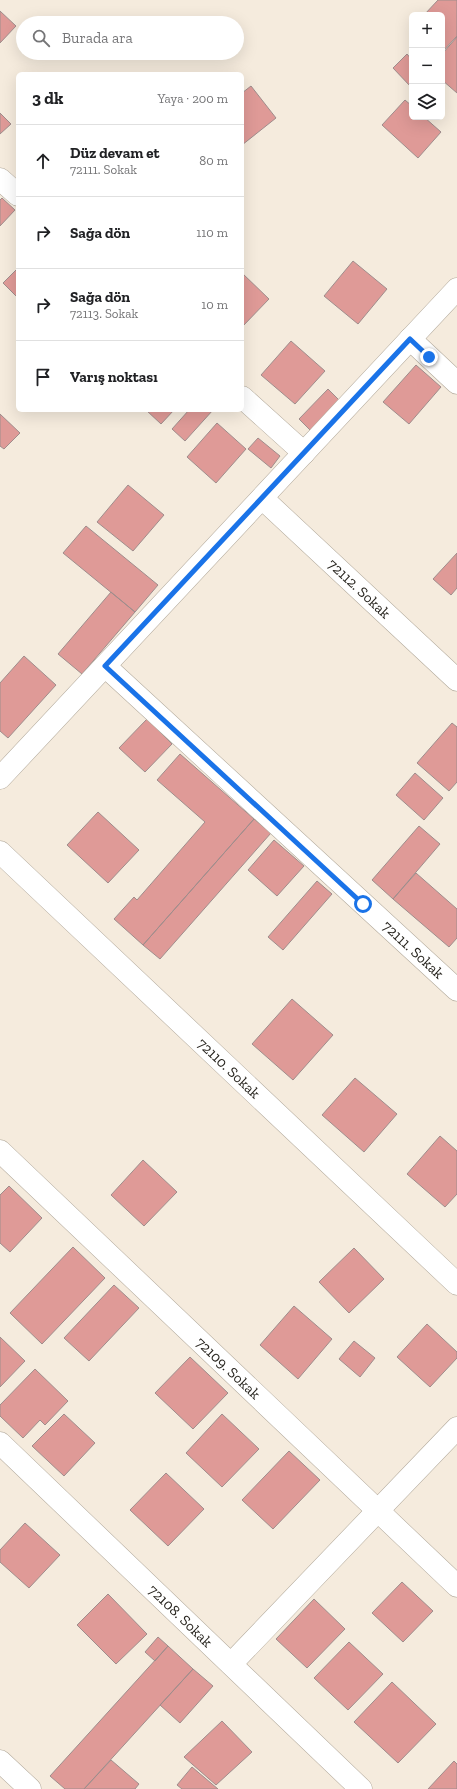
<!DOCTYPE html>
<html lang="tr">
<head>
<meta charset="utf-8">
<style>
  body { margin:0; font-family:"Zilla Slab",serif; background:#f6f6f6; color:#202124 }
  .controls { position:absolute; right:12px; top:12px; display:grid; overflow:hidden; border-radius:6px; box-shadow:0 4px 16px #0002 }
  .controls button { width:36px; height:36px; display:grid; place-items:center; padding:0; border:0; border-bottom:1px solid #e0e0e0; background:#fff; color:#202124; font:20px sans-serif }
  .stop { position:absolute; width:12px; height:12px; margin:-9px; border:3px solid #1a73e8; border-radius:50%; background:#fff }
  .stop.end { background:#1a73e8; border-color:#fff; box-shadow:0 1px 4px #0008 }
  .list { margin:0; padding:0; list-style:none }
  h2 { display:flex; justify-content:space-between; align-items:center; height:52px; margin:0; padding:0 16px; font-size:17px }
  h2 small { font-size:13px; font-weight:400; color:#757577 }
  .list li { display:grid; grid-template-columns:26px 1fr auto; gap:12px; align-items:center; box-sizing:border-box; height:72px; padding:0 16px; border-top:1px solid #e0e0e0 }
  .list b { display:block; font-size:15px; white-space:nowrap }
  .list p { margin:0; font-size:13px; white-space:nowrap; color:#757577 }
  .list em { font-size:13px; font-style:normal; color:#757577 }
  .icon { flex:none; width:22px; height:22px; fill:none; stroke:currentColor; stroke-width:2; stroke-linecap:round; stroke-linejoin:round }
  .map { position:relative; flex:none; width:457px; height:1789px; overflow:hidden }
  .search { position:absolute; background:#fff; box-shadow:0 4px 16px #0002; left:16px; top:16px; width:228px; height:44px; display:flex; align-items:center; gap:10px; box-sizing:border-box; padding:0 14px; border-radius:22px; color:#757577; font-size:15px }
  .panel { position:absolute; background:#fff; box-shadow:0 4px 16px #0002; left:16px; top:72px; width:228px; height:340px; border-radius:6px }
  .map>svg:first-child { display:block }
</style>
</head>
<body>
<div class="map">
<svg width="457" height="1789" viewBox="0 0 457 1789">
  <rect width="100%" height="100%" fill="#f5ebdd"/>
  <path fill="#df9a97" stroke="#9f8d8c" d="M438,0H457V36L442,52V15H424Z
    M0,11L16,26L0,43Z
    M457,37V93L442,80V54Z
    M407,54L412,60L411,87L393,68Z
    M251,86L276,118L242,145V93Z
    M405,100L412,106V117H424L441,132L418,158L382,125Z
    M0,113L11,124L0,134Z
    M2,198L15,210L0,226V200Z
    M353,261L387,289L358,324L324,296Z
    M18,268V298L3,283Z
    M242,273L269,299L242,327Z
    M291,341L325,371L295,404L261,375Z
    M416,365L441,387L409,424L383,402Z
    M328,389L342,403L313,433L299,419Z
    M146,410H174L161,424Z
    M189,410H213L185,441L172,429Z
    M0,414L20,433L4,449L0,446Z
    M217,423L246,449L216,483L187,457Z
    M258,438L280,456L271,468L248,449Z
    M128,485L164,515L133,551L97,522Z
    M86,526L158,585L135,612L63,553Z
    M457,553V588L451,595L433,579Z
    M111,592L135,612L82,674L58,654Z
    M24,656L56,685L8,738L0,731V683Z
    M147,719L172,744L145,772L119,748Z
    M452,723L457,727V782L449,791L417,763Z
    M180,754L254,819L143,945L114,919L134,897L137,900L205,822L157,780Z
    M415,773L443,798L424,820L396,795Z
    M98,812L139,850L108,883L67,845Z
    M254,819L271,833L160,959L143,945Z
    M419,826L440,844L393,899L372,880Z
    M274,840L304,866L277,896L248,870Z
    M416,873L457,909V938L449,947L393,899Z
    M317,881L332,894L283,950L268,937Z
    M292,999L333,1035L293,1080L252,1044Z
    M355,1078L397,1114L364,1152L322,1115Z
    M440,1136L457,1151V1194L445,1207L407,1174Z
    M143,1160L177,1192L144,1226L111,1195Z
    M9,1186L42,1218L10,1252L0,1243V1195Z
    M73,1247L105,1278L42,1344L10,1313Z
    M354,1248L384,1279L349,1313L319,1282Z
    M114,1285L139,1308L89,1361L64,1338Z
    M294,1306L332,1339L298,1379L260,1345Z
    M427,1324L457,1352V1358L430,1387L397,1357Z
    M0,1337L25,1361L0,1387Z
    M354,1341L375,1358L360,1377L339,1359Z
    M190,1357L228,1393L193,1429L155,1393Z
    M35,1369L68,1401L45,1425L40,1420L23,1438L0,1416V1405Z
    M64,1414L95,1443L64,1476L32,1446Z
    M222,1414L259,1449L222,1487L186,1453Z
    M289,1451L320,1480L273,1529L242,1500Z
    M166,1473L204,1509L168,1546L130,1510Z
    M25,1523L60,1555L29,1588L0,1562V1550Z
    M402,1582L433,1611L403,1642L372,1613Z
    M108,1594L147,1634L116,1664L77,1625Z
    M314,1599L345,1629L307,1668L276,1639Z
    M158,1637L168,1646L155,1661L145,1652Z
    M349,1642L383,1674L348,1710L314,1678Z
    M168,1646L193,1669L84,1789H65L50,1776Z
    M193,1669L213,1686L180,1723L160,1705Z
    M392,1682L436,1724L398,1763L354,1722Z
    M222,1721L252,1752L216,1785L184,1757Z
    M111,1760L139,1784L135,1789H84Z
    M454,1761L457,1764V1789H428Z
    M192,1767L218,1789H182L177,1785Z"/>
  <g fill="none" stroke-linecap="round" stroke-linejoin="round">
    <g stroke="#b2a99b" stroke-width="23">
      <g id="minor">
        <path d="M0,179L18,195"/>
        <path d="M410,339L457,383"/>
        <path d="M242,397L304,453"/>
        <path id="s1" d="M262,498L457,680"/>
        <path id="s2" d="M105,666L457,990"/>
        <path d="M0,778L457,289"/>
        <path id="s3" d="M0,852L457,1284"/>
        <path id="s4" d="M0,1151L457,1586"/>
        <path id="s5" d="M0,1443L361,1789"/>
        <path d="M231,1664L457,1428"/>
        <path d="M0,1761L30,1789"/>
      </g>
    </g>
    <use href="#minor" stroke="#fff" stroke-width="22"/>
  </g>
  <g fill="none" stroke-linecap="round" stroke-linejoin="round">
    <path stroke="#1a73e8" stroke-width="5" d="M363,904L105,666L410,339L429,357"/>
  </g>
  <g text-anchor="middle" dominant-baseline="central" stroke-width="3" stroke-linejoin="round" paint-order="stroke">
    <g font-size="15" fill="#28251f" stroke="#fff9f0">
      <text stroke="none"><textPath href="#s1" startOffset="133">72112. Sokak</textPath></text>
      <text stroke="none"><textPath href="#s2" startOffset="419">72111. Sokak</textPath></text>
      <text stroke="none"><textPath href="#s3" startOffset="315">72110. Sokak</textPath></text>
      <text stroke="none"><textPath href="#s4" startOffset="315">72109. Sokak</textPath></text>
      <text stroke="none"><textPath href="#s5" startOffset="250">72108. Sokak</textPath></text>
    </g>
  </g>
</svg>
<div class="controls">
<button>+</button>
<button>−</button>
<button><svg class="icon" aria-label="layers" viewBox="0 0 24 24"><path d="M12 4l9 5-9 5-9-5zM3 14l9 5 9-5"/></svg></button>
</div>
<div class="stop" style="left:363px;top:904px"></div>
<div class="stop end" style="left:429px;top:357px"></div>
<div class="search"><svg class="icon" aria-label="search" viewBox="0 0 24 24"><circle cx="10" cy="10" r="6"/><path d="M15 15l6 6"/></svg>Burada ara</div>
<section class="panel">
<h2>3 dk<small>Yaya · 200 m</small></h2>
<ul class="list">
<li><svg class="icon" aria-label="ahead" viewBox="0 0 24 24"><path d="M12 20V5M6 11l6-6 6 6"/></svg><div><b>Düz devam et</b><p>72111. Sokak</p></div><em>80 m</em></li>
<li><svg class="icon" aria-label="right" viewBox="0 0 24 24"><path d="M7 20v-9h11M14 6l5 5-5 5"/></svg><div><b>Sağa dön</b></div><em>110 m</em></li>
<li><svg class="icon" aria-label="right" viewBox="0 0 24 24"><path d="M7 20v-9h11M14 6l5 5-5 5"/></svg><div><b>Sağa dön</b><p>72113. Sokak</p></div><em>10 m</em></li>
<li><svg class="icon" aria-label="arrive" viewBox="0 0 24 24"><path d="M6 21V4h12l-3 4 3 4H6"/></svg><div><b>Varış noktası</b></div></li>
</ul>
</section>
</div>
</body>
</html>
